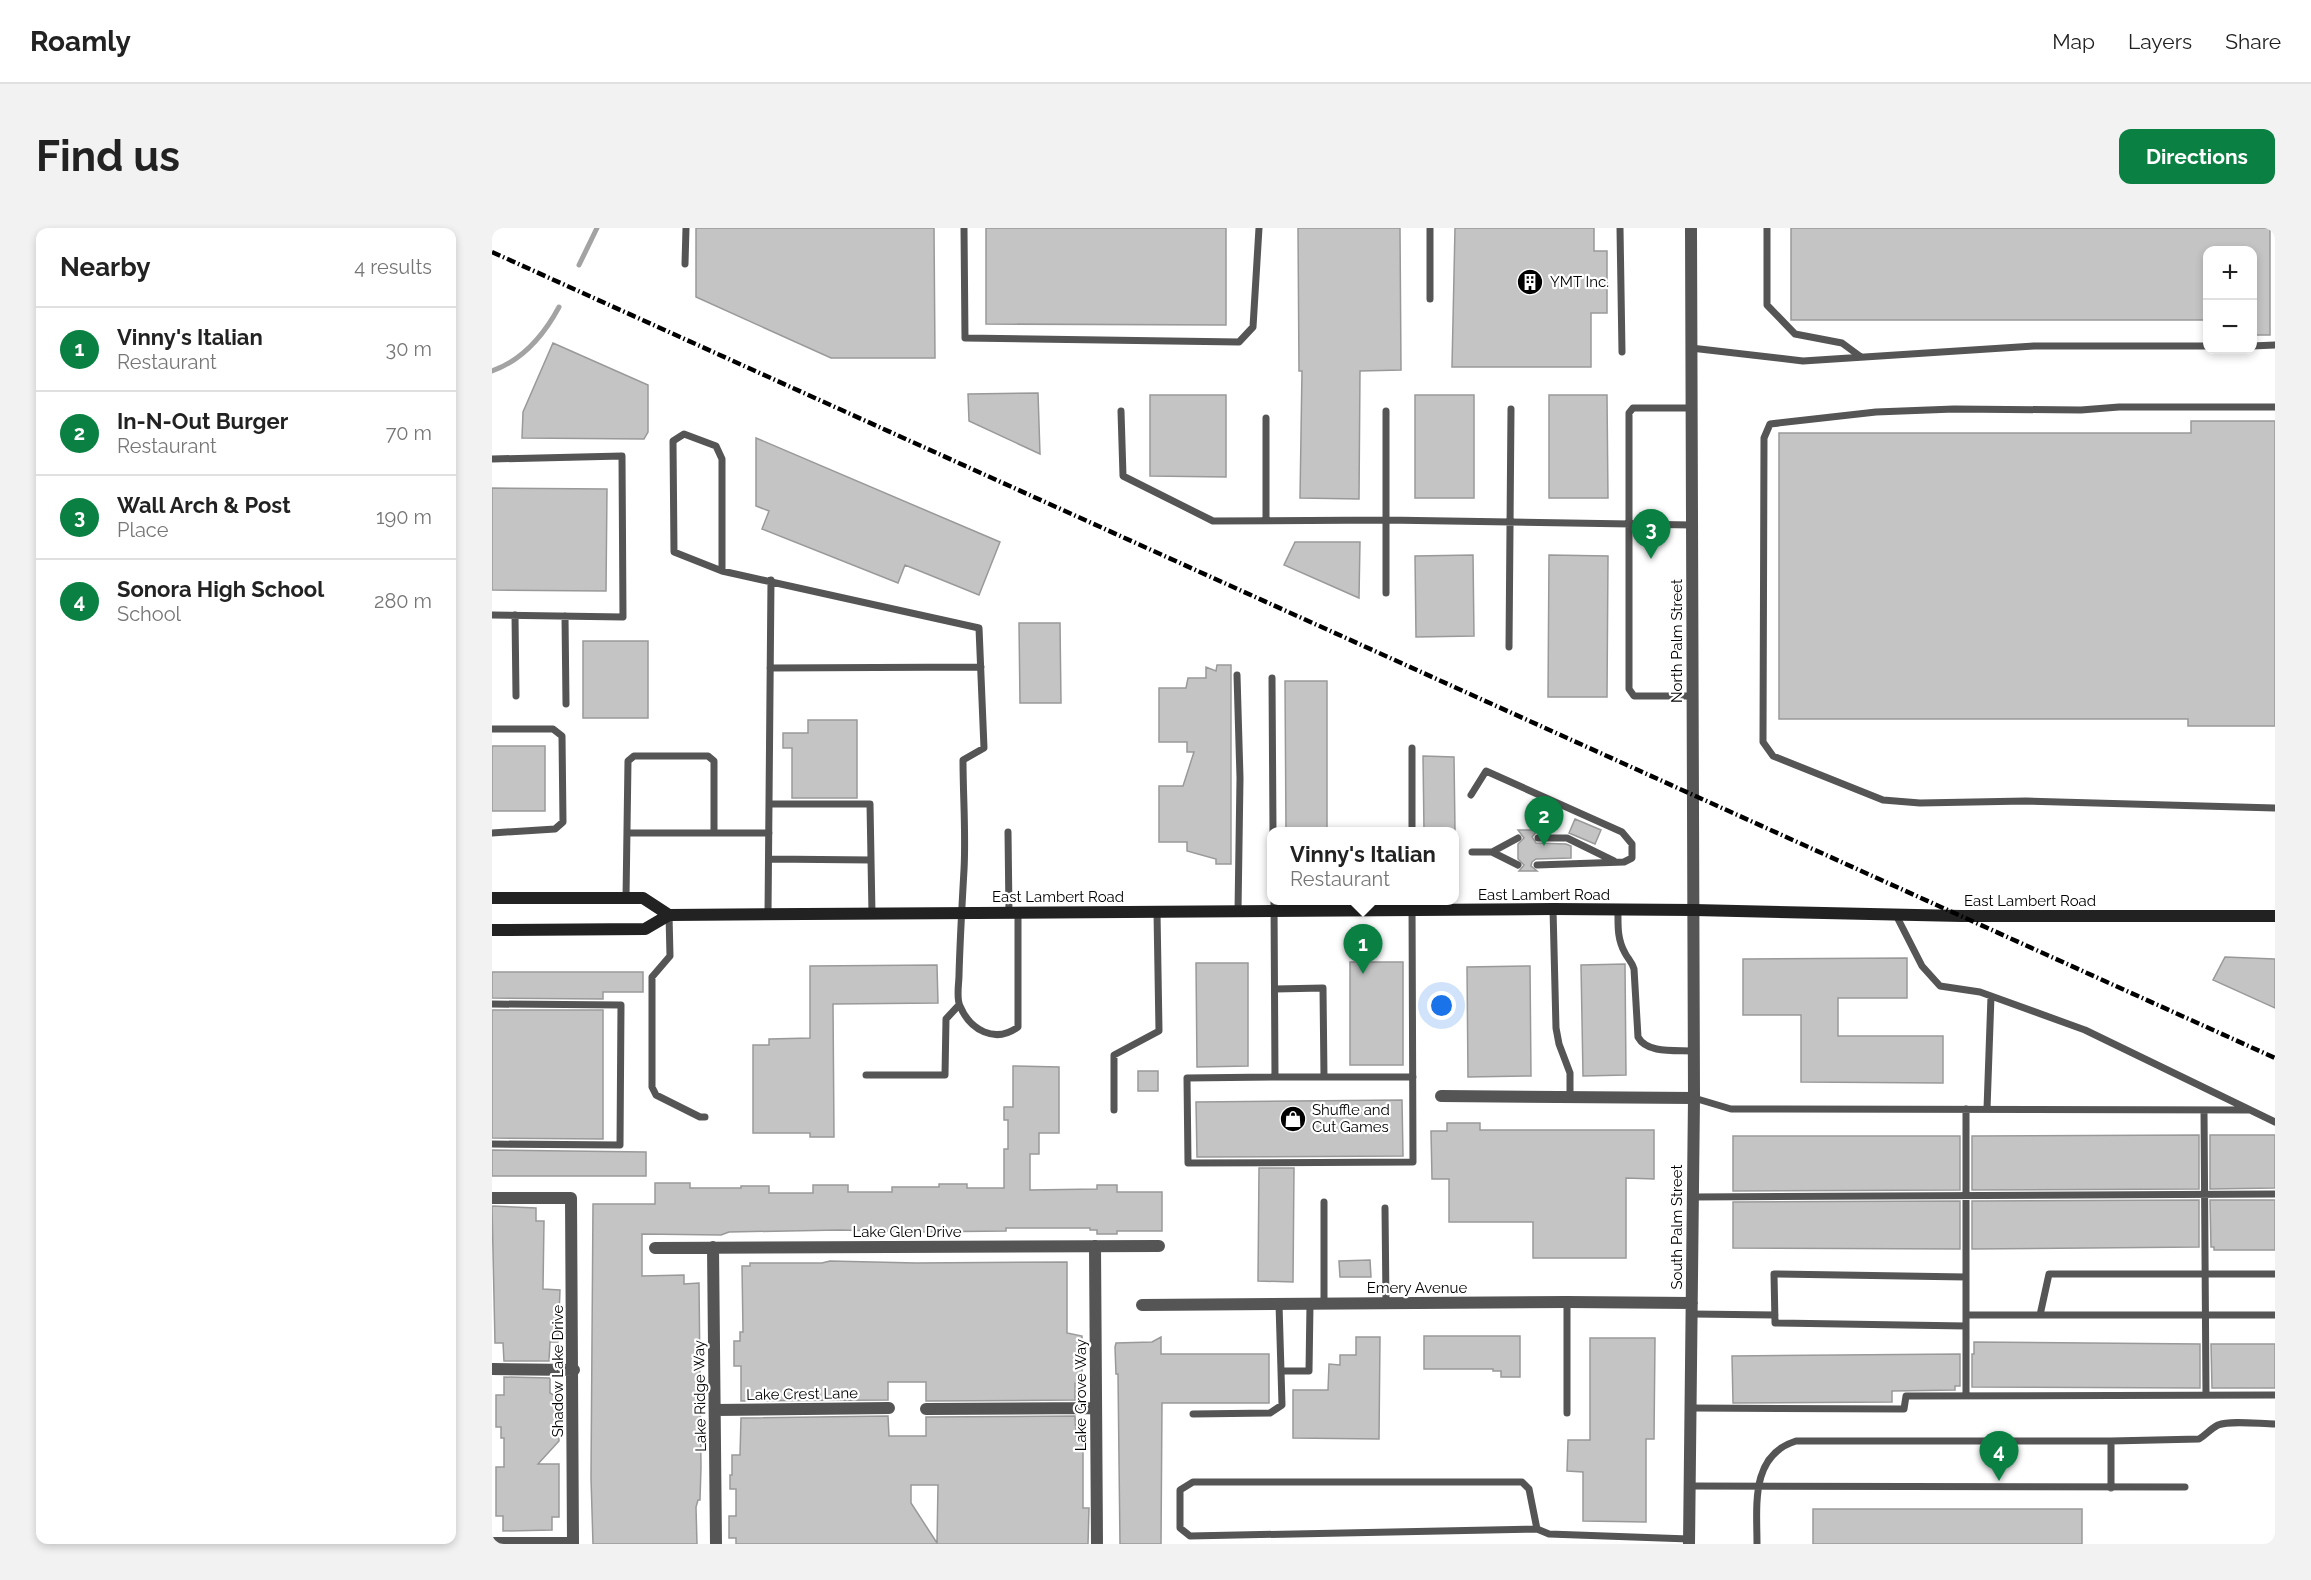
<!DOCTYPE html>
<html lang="en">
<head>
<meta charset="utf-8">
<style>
  body { margin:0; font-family:Raleway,sans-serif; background:#f2f2f2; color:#222 }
  .controls { position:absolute; right:18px; top:18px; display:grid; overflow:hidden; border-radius:12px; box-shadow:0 3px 9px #0003 }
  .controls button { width:54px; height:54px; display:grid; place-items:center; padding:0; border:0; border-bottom:2px solid #e0e0e0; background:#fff; color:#222; font:30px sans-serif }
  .you { position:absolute; left:950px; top:778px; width:21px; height:21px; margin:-15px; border:4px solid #fff; border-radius:50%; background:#1a73e8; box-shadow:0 0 0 9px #1a73e833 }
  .badge { display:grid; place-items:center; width:39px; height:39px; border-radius:50%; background:#0b8043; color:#fff; font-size:20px; font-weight:700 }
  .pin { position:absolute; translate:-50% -50px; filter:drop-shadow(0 2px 3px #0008) }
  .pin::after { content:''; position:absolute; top:32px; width:21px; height:18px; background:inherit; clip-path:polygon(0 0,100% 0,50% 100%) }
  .popup { position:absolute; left:775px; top:599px; width:192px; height:78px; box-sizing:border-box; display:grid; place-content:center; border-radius:12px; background:#fff; filter:drop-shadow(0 2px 4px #0005); font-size:20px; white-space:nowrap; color:#767676 }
  .popup b { font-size:22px; color:#222 }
  .popup::after { content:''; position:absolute; left:50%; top:100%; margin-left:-12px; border:12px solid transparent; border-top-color:#fff }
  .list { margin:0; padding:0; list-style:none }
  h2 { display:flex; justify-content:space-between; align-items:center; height:78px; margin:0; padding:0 24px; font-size:26px }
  h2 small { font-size:20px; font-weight:400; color:#767676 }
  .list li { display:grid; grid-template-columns:39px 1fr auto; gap:18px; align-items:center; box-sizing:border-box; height:84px; padding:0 24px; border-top:2px solid #e0e0e0 }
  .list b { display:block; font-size:22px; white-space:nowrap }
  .list p { margin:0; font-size:20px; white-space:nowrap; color:#767676 }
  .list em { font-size:20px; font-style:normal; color:#767676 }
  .map { position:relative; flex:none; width:1783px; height:1316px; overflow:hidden; border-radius:12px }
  header { display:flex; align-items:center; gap:36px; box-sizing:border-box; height:84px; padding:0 30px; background:#fff; border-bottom:2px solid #e0e0e0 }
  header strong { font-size:28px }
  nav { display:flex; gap:33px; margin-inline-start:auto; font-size:21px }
  .intro { display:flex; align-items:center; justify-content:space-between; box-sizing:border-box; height:144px; padding:0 36px }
  h1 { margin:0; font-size:42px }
  .button { padding:15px 27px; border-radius:12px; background:#0b8043; color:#fff; font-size:21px; font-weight:700 }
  main { display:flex; gap:36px; padding:0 36px }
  aside { flex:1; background:#fff; border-radius:12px; box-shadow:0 3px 9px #0003 }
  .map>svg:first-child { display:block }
</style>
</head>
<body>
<header>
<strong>Roamly</strong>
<nav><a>Map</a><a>Layers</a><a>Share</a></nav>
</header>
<div class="intro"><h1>Find us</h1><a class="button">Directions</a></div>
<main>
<aside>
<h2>Nearby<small>4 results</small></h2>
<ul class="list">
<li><span class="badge">1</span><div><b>Vinny's Italian</b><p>Restaurant</p></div><em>30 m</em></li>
<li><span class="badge">2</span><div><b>In-N-Out Burger</b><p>Restaurant</p></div><em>70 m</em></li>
<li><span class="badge">3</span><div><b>Wall Arch &amp; Post</b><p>Place</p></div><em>190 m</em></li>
<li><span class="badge">4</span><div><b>Sonora High School</b><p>School</p></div><em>280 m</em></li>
</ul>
</aside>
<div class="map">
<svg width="1783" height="1316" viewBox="0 0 1783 1316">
  <rect width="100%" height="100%" fill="#fff"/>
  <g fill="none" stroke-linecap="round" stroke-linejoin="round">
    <path stroke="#a3a3a3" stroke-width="5" d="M87,37L105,0
      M0,143C31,132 52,107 67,79"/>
  </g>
  <path fill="#c4c4c4" stroke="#999" stroke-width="1.5" fill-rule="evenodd" d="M204,0H442L443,130H339L204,69Z
    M494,0H734V97L494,96Z
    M806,0H908L909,142L868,143L867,271L808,270L810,143H807Z
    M963,0H1102V23H1115V85H1099V139H960Z
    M1299,0H1778V107H1761V22H1716V92H1299Z
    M61,115L156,157V204L152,211L30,210L31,184Z
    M546,165L548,226L477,193L476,166Z
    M658,167H734V249L658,248Z
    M923,167H982V270H923Z
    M1057,167H1115L1116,270H1057Z
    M1699,193H1783V498H1696V491H1287V205H1699Z
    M264,210L508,314L487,367L413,337L406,355L270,301L277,283L264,278Z
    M0,260L115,261L114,363L0,362Z
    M803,314H868L867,370L792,337Z
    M981,327L982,408L924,409L923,328Z
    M1057,327L1116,328L1115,469H1056Z
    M527,395H568L569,475H528Z
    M91,413H156V490H91Z
    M725,437H739V636H724V631L695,623V614H667V558H691L702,524H695V514H667V460H694L696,450H714V439L724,443Z
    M793,453H835V603H794Z
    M316,492H365V570H300V520H291V505H316Z
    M0,518H53V583H0Z
    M931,528L962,529L963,603H932Z
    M1083,591L1109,602L1103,616L1077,605Z
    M1026,602H1046L1040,609L1044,615L1074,616L1079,618V630L1044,631L1040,634L1039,638L1045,643H1027L1032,637L1026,631V616L1032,610Z
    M1733,729L1783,731V780L1721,752Z
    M1415,730V770H1346V808H1451V855L1309,854V787H1251V731Z
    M858,734H911V837H858Z
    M704,735H756V838L705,839Z
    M1133,736L1134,847L1091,848L1089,737Z
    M445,737L446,775L341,776L342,909H318V905H261V817H277V811L318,810V738Z
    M1038,738L1039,848L976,849L975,739Z
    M0,744H151V764H111V771L0,770Z
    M0,782H111V911L0,910Z
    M521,838L567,839V905H547V926H538V962L605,961V957H625V964H670V1003H625V1006H605V1002H598V1000H514V1003L426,1004L347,1002L237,1004L229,1007L150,1006V1048L192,1047V1056L207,1055L209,1239L208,1272H206L204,1279L205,1316H101L99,1250L101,976H163V955H198V960H249V958H277V965H321V957H356V964H400V959H447V956H475V960H512V921H516V892H512V879H521Z
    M646,843H666V863H646Z
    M910,872L911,928L705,929L704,874Z
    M955,895H988V902H1162V951L1134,950V1030H1041V994H957V951H940L939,903H955Z
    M1707,907V961L1480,962V908Z
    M1718,907H1783V960L1718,961Z
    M1241,908H1468V962L1241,963Z
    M0,922L154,924V948H0Z
    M767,940H802L801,1054L766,1053Z
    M1707,972V1019L1480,1021V973Z
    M1718,972H1783V1022H1722V1019H1719Z
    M1468,973V1021L1241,1020V974Z
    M0,978L44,980V993H52L51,1061L68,1062L66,1114H58L57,1133H12L11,1115H3Z
    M878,1032L879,1049H848L847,1033Z
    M338,1033L424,1035L575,1034V1105L590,1108V1155H583V1172L434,1173V1154H396V1172L249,1173V1138H242V1113H248V1104H251L250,1038H258V1035H330Z
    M932,1108H1028V1149H1009V1143H1001V1141H932Z
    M669,1109V1126H777V1175H670L669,1316H628L626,1146H624L623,1119L624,1115L660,1114Z
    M864,1109H888L887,1211L801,1210V1162H836L837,1136L848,1137V1127H864Z
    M1098,1110H1163L1162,1211H1154V1294L1091,1293V1244L1075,1243L1076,1212H1098Z
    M1482,1114L1708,1116V1160L1480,1159V1126H1482Z
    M1719,1116H1783V1160H1720Z
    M1468,1126V1158H1463V1162L1400,1163V1174L1241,1175L1240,1128Z
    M12,1149L58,1150V1165L66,1169L67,1213L46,1236H67V1289H60V1302L11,1303V1288H4V1239H12V1210H9V1199H4V1167H12Z
    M396,1188L397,1208H434V1189L583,1188L584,1208H591V1280H597L596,1316H244V1310H237V1288H244V1261H238V1247H240V1227H248L249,1190ZM419,1257H446L445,1315L419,1275Z
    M1321,1281H1590V1316H1321Z"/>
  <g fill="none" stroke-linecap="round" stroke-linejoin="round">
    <path stroke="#555" stroke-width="7" d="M472,0L473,110L747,114L761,99L767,0
      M938,0V71
      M1128,0L1130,124
      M1275,0V77L1303,106L1350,115L1369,129
      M193,36L194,0
      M1760,118L1783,117
      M1199,120L1311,133L1542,118H1716
      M1783,179H1627L1589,182L1462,181L1384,184L1278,196L1272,210L1271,514L1281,528L1391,572L1428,575L1534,573L1783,580
      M1200,180H1141L1137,185V461L1142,468H1200
      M629,183L631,248L721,293L894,292L1200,297
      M894,183V365
      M774,190V291
      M0,231L130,228L131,389L0,387
      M230,343L182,324L181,213L192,206L224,218L230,231V343L487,400L492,520L471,532C471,568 474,605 472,642C470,677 468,711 467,747C467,756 464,770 468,778C478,802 503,816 526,799V685
      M23,387L24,468
      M73,388L74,476
      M1017,419L1019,181
      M278,440L489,439
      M745,447L748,550L746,683
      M780,450L781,604
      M0,501H61L70,508L71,594L63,601L0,605
      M920,520V604
      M979,567L994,543L1130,604L1140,616V630L1132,634L1045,637
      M277,576H378L380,686
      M516,604L517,685
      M135,605H277
      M1046,610H1075L1122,633
      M980,624H1000L1026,637
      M1000,624L1026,610
      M277,631L379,632
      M134,670L136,533L142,528H216L222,533V605
      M782,672L783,849L695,850L696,935L921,934L920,672
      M1061,681L1064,800L1067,816L1078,845V869
      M1126,682C1126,697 1125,711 1133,725C1136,731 1140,734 1142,741L1146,809C1155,826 1184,822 1201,823
      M276,686L279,352
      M177,687L178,728L160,749V859L164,867L208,889H213
      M1404,687L1430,738L1448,758L1488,764L1593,802L1783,894
      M783,761L831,760L832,849
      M0,776L129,777L128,917L0,916
      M374,847H453L454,791L467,777
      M783,849H921
      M1202,870L1239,881L1758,882
      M1474,881V1168
      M1495,881L1499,768
      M622,882V827L667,803L665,684
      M1712,882L1714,1167
      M1201,969L1783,966
      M832,974V1076
      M893,980L894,1075
      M1474,1049L1282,1046L1283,1095L1474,1098
      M787,1076L789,1143H817L818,1076
      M1200,1086L1283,1087
      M1474,1087H1783
      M1548,1087L1557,1046H1783
      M1199,1180L1412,1181L1414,1168L1783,1167
      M1075,1185V1074
      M701,1186L778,1185L790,1177L789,1143
      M1198,1258L1693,1259
      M1619,1260V1213L1707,1211C1714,1207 1718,1201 1726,1197C1739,1192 1768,1196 1783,1196
      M1045,1301L698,1308L688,1300V1262L701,1254H1030L1037,1261L1045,1301L1057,1306L1197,1311
      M1265,1316C1265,1278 1258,1227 1304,1213H1619"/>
    <path stroke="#555" stroke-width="12" d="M949,868L1202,870
      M0,970H79L81,1316
      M603,1018L605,1316
      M221,1019L224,1316
      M163,1020L667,1018
      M650,1077L1075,1074L1200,1075
      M0,1141L82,1142
      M434,1181L604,1180
      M223,1182L397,1180
      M0,1315H81
      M1197,1316L1202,870L1199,0"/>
    <path stroke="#222" stroke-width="12" d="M0,670H151L177,687
      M0,702L153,701L177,687L1061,681L1202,682L1470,688H1783"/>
    <path stroke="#000" stroke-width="4.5" stroke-dasharray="9 3 1.5 3" stroke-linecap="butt" d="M0,24L1783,830"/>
  </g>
  <defs>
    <g id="building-disc" transform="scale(1.35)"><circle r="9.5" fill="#000" stroke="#fff"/><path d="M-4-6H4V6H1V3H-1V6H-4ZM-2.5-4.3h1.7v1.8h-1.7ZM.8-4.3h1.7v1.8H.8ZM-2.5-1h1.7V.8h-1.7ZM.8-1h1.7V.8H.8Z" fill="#fff"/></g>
    <g id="shop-disc" transform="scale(1.35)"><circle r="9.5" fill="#000" stroke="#fff"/><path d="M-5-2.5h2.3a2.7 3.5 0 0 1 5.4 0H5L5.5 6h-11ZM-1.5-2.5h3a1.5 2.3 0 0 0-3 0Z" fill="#fff"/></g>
  </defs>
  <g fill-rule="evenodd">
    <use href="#building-disc" x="1038" y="54"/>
    <use href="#shop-disc" x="801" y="891"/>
  </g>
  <g text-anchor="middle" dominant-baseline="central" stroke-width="4.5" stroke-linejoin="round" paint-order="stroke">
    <g font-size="15" fill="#000" stroke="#fff" text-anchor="start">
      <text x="1058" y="54">YMT Inc.</text>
      <text x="820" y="882">Shuffle and<tspan x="820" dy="17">Cut Games</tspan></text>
    </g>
    <g font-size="15" fill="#000" stroke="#fff">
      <text transform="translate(1185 413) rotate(-90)">North Palm Street</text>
      <text x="1052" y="667">East Lambert Road</text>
      <text x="566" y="669">East Lambert Road</text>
      <text x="1538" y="673">East Lambert Road</text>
      <text transform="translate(1185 999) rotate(-90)">South Palm Street</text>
      <text x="415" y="1004">Lake Glen Drive</text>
      <text x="925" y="1060">Emery Avenue</text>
      <text transform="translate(66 1143) rotate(-90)">Shadow Lake Drive</text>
      <text transform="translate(310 1166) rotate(-1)">Lake Crest Lane</text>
      <text transform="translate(589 1167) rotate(-90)">Lake Grove Way</text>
      <text transform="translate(208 1168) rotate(-91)">Lake Ridge Way</text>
    </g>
  </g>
</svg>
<div class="controls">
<button>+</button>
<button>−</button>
</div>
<div class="you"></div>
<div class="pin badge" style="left:871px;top:746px">1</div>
<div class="popup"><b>Vinny's Italian</b>Restaurant</div>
<div class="pin badge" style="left:1052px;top:618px">2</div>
<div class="pin badge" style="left:1159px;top:331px">3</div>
<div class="pin badge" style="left:1507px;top:1253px">4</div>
</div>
</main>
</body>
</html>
